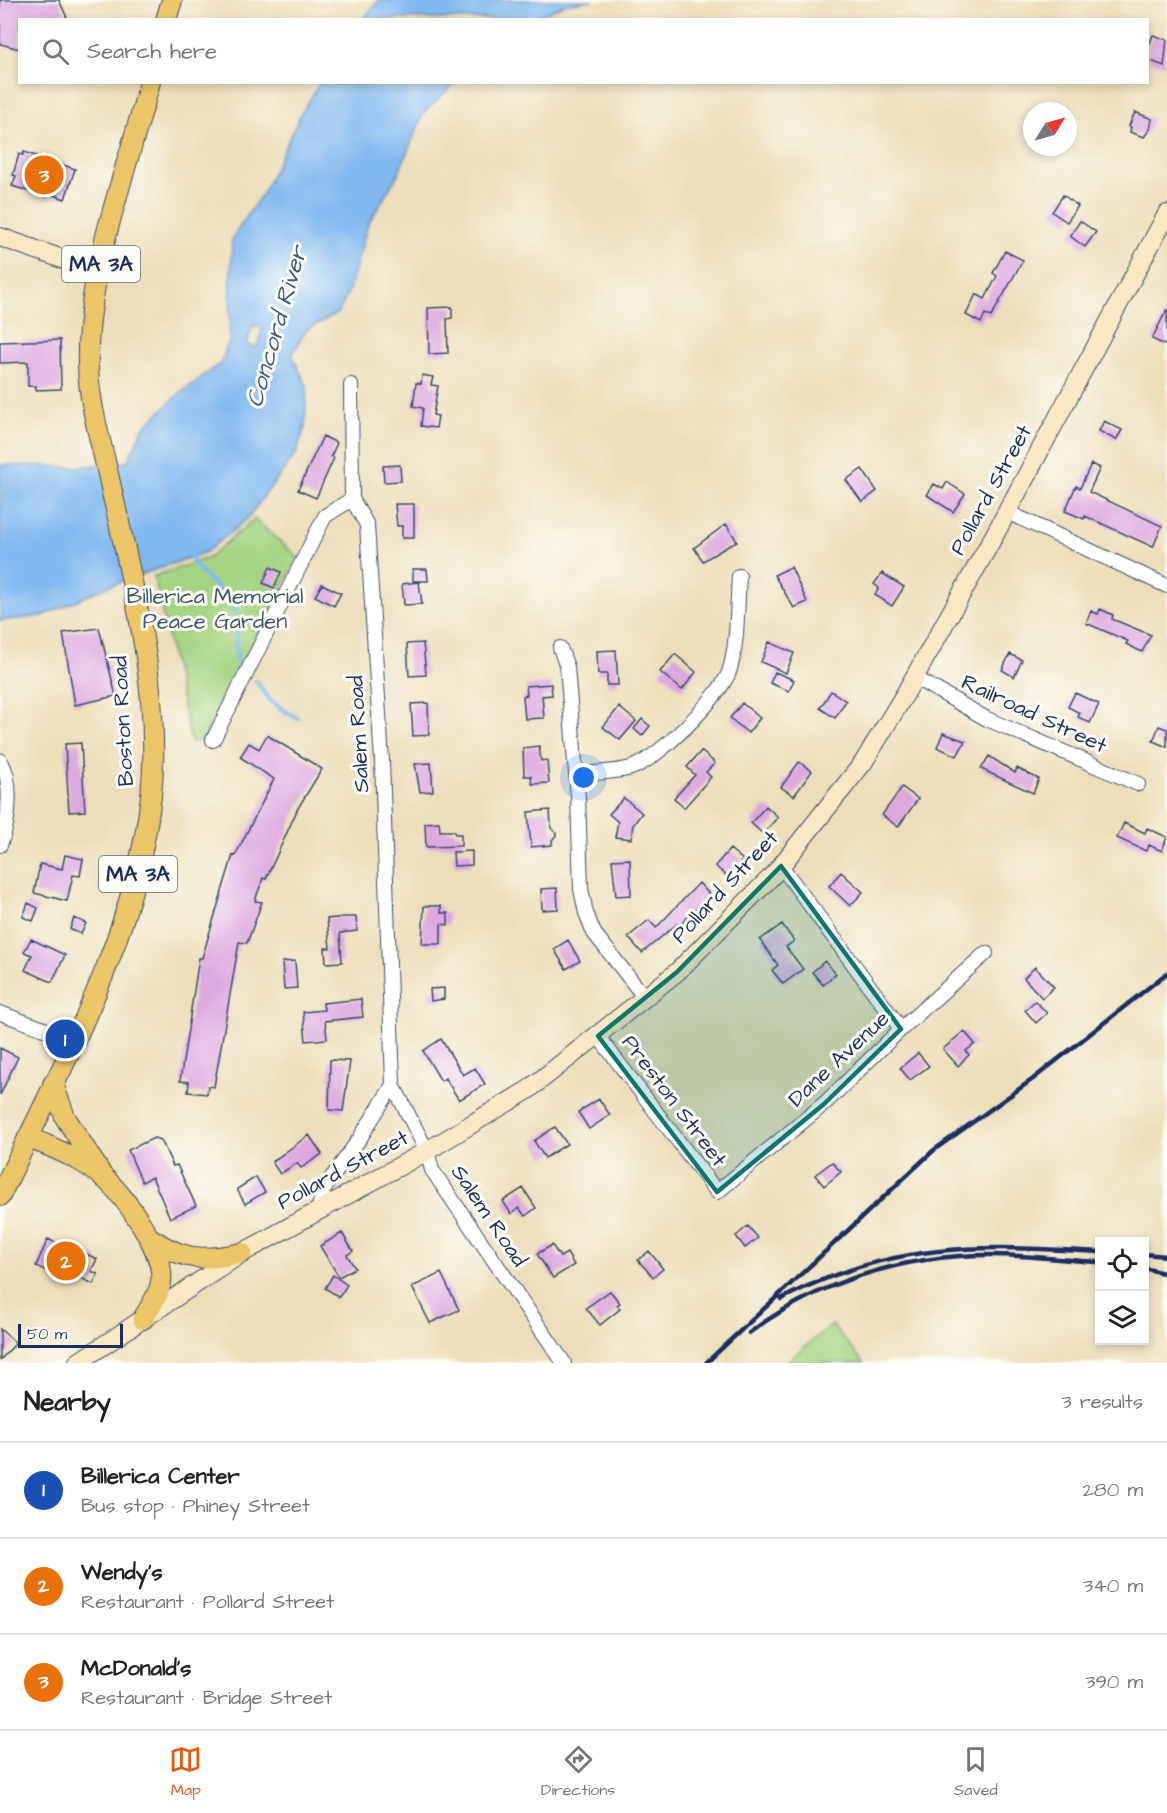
<!DOCTYPE html>
<html lang="en">
<head>
<meta charset="utf-8">
<style>
  body { margin:0; font-family:"Architects Daughter",sans-serif; background:#f2f2f2; color:#222 }
  .controls { position:absolute; right:18px; bottom:18px; display:grid; overflow:hidden; border-radius:0px; box-shadow:0 3px 9px #0003 }
  .controls button { width:54px; height:54px; display:grid; place-items:center; padding:0; border:0; border-bottom:2px solid #e0e0e0; background:#fff; color:#222; font:30px sans-serif }
  .compass { position:absolute; left:1023px; top:102px; width:54px; height:54px; border-radius:50%; background:#fff; box-shadow:0 3px 9px #0003; rotate:53deg }
  .scale { position:absolute; left:18px; bottom:15px; width:105px; box-sizing:border-box; padding-left:6px; border:3px solid #1b2f5e; border-top:0; font-size:16px; line-height:21px; white-space:nowrap; color:#1b2f5e; -webkit-text-stroke:4px #fdfcf7; paint-order:stroke }
  .you { position:absolute; left:584px; top:778px; width:21px; height:21px; margin:-15px; border:4px solid #fff; border-radius:50%; background:#1a73e8; box-shadow:0 0 0 9px #1a73e833 }
  .badge { display:grid; place-items:center; width:39px; height:39px; border-radius:50%; background:#ea580c; color:#fff; font-size:20px; font-weight:700 }
  .pin { position:absolute; translate:-50% -50%; border:3px solid #fff; box-shadow:0 2px 6px #0006 }
  .list { margin:0; padding:0; list-style:none }
  h2 { display:flex; justify-content:space-between; align-items:center; height:78px; margin:0; padding:0 24px; font-size:26px }
  h2 small { font-size:20px; font-weight:400; color:#767676 }
  .list li { display:grid; grid-template-columns:39px 1fr auto; gap:18px; align-items:center; box-sizing:border-box; height:96px; padding:0 24px; border-top:2px solid #e0e0e0 }
  .list b { display:block; font-size:22px; white-space:nowrap }
  .list p { margin:0; font-size:20px; white-space:nowrap; color:#767676 }
  .list em { font-size:20px; font-style:normal; color:#767676 }
  .icon { flex:none; width:33px; height:33px; fill:none; stroke:currentColor; stroke-width:2; stroke-linecap:round; stroke-linejoin:round }
  .map { position:relative; flex:none; width:1167px; height:1363px; overflow:hidden }
  .search { position:absolute; background:#fff; box-shadow:0 3px 9px #0003; left:18px; right:18px; top:18px; height:66px; display:flex; align-items:center; gap:15px; box-sizing:border-box; padding:0 21px; border-radius:0px; color:#767676; font-size:22px }
  .sheet { height:366px; background:#fff }
  nav { display:flex; justify-content:space-around; align-items:center; box-sizing:border-box; height:84px; border-top:2px solid #e0e0e0; background:#fff; font-size:16px; color:#767676 }
  nav a { display:grid; justify-items:center; gap:3px }
  nav .on { color:#ea580c }
  .map>svg:first-child { display:block }
</style>
</head>
<body>
<div class="map">
<svg width="1167" height="1363" viewBox="0 0 1167 1363">
  <rect width="100%" height="100%" fill="#fdfcf7"/>
  <filter id="ink" filterUnits="userSpaceOnUse"><feTurbulence type="fractalNoise" baseFrequency=".0167" numOctaves="2"/><feDisplacementMap in="SourceGraphic" scale="12" xChannelSelector="R" yChannelSelector="G"/><feConvolveMatrix kernelMatrix="1 2 1 2 8 2 1 2 1" color-interpolation-filters="sRGB"/></filter>
  <filter id="wash" filterUnits="userSpaceOnUse"><feTurbulence type="fractalNoise" baseFrequency=".008" numOctaves="4" result="noise"/><feDisplacementMap in="SourceGraphic" scale="24" xChannelSelector="R" yChannelSelector="G"/><feGaussianBlur stdDeviation="1.35" result="paint"/><feColorMatrix in="noise" values="0 0 0 0 0 0 0 0 0 0 0 0 0 0 0 0 0 1.4 0 .05"/><feComposite in="paint" operator="in"/></filter>
  <g filter="url(#wash)">
    <rect width="100%" height="100%" fill="#ecdeba"/>
    <path fill="#a6d481" stroke="#608270" stroke-width="1.5" d="M254,519L298,557L204,740L191,742L154,576L208,558Z
      M832,1325L864,1363H785Z"/>
    <path fill="#80b8f0" stroke="#4e74a7" stroke-width="1.5" fill-rule="evenodd" d="M379,0H593L565,4L534,19H363Z
      M320,83H455L424,113L397,176L368,224L349,291L338,313L306,330L292,355L307,386L305,427L296,454L247,519L206,552L106,587L43,616L0,621V465L76,467L127,462L143,428L180,393L221,363L229,341L232,238L264,191L301,113ZM253,325L263,328L256,348L247,344Z"/>
    <g fill="none" stroke-linecap="round" stroke-linejoin="round">
      <path stroke="#80b8f0" stroke-width="4.5" d="M189,553C198,577 225,588 235,611C243,630 230,643 239,666
        M256,681L269,699L286,712L298,718"/>
    </g>
    <g id="blocks">
      <path fill="#dca9df" d="M0,0H59L68,20H20V49L0,44Z
        M1153,35L1167,40L1164,66L1148,60V42L1150,43Z
        M1135,112L1152,119L1150,129L1144,137L1130,132L1131,127L1129,126Z
        M24,152L75,169L65,199L48,193L47,197L12,186L16,176L13,175L19,154L23,155Z
        M1063,195L1078,206L1067,222L1052,212Z
        M1080,221L1096,232L1085,247L1070,236Z
        M1005,251L1023,260L991,317L985,314L981,323L966,315L976,294L985,299L997,276L993,273Z
        M452,307V318L447,319L448,353L429,354L428,308Z
        M1167,309V346L1152,339Z
        M60,340L61,389L36,390V386H28V362L0,363V342Z
        M422,375L433,377L431,385L438,386L433,415L438,416L436,428L421,426L423,408L413,406L416,383L421,384Z
        M1104,421L1122,430L1116,440L1099,431Z
        M323,436L337,443L331,456L334,458L316,498L298,490Z
        M1091,464L1100,468L1089,492L1162,526L1153,547L1085,516L1084,519L1065,511L1076,486L1080,488Z
        M400,465L401,481L384,482L383,466Z
        M862,469L877,491L862,502L846,480Z
        M947,482L965,494L953,512L927,495L934,484L943,489Z
        M395,504H414V538H402V526H397Z
        M726,524L737,541L703,561L694,548Z
        M270,567L281,572L274,588L263,583Z
        M791,567L807,602L794,608L774,575Z
        M413,569H427L428,581H413Z
        M882,573L904,587L892,606L875,595L879,588L874,584Z
        M419,582L422,604L404,605L402,584Z
        M322,584L341,593L334,606L315,596Z
        M1100,609L1113,615L1112,619L1151,635L1142,652L1126,644L1128,641L1086,623L1091,611L1098,614Z
        M99,628L116,696L75,705L63,633Z
        M769,642L794,653L786,673L761,662Z
        M423,643L426,675L409,676L407,644Z
        M616,650L618,685H607V674H598L597,651Z
        M675,654L696,672L682,690L660,672Z
        M1010,654L1022,660L1014,677L1002,670Z
        M775,672L794,680L789,691L770,683Z
        M551,684L552,695L542,696L544,718L525,719L523,696L527,695L526,686Z
        M831,691L846,701L835,718L820,708Z
        M1075,693L1099,704L1090,723L1078,717L1080,713L1068,707Z
        M428,703L429,735L413,736L411,704Z
        M742,703L760,718L748,733L730,718Z
        M619,707L636,721L620,740L603,727Z
        M642,719L650,726L642,736L634,729Z
        M1159,726L1167,729V747L1153,741Z
        M943,733L965,741L957,756L937,747Z
        M267,735L322,769L298,808L266,879L263,878L255,901L262,902L247,943L239,942L214,1087L208,1086L207,1094L188,1092L189,1082L180,1081L199,958H202L233,855L235,856L274,779L240,757L249,743L259,749Z
        M81,743L85,811L69,812L65,744Z
        M539,746L541,761L547,760L549,783L532,784L531,776H524L523,748Z
        M701,751L715,763L706,772L711,777L684,808L674,798L695,775L687,767Z
        M989,756L1015,773L1017,768L1039,779L1033,793L981,769Z
        M799,762L812,771L794,796L781,787Z
        M431,763L433,791L420,792L415,764Z
        M902,787L918,799L898,827L882,815Z
        M624,798L642,813L633,825L631,839L615,837L618,822L609,814Z
        M766,806L778,817L763,834L751,823Z
        M550,810L551,828L557,834L552,840V845L531,847L528,812Z
        M439,822L440,831H454L455,834H461V846L426,847L425,823Z
        M1124,823L1145,833L1147,828L1167,837L1162,851L1149,845L1146,851L1117,838Z
        M730,849L743,860L728,877L715,866Z
        M472,851V865L454,866L453,852Z
        M65,855L83,859L80,876L73,875L67,901L34,893L40,864L62,869Z
        M630,859L631,895L616,896L612,860Z
        M841,872L863,892L850,906L829,886Z
        M699,883L710,895L679,926L677,924L642,953L628,937L649,920L656,928Z
        M557,888L558,909L542,910L541,889Z
        M28,903L38,908L33,921L23,917Z
        M424,906H441V913H448V925L441,924V944H422Z
        M344,917H356L357,931L340,933L342,962L326,963L325,948H330L327,919Z
        M74,918L86,923L81,934L70,929Z
        M782,924L794,941L786,947L803,969L783,984L772,970L778,965L760,940Z
        M31,939L65,955L52,982L25,970L32,955L24,952Z
        M568,940L580,961L566,969L554,949Z
        M295,961L297,988L284,989L282,962Z
        M825,961L836,974L823,985L812,972Z
        M1035,967L1054,987L1042,998L1024,978Z
        M444,988V999L431,1001L430,989Z
        M361,999L363,1017L325,1021L327,1039L306,1041L303,1012L324,1010L323,1003Z
        M1035,1001L1047,1013L1036,1023L1025,1010Z
        M964,1031L975,1044L966,1051L969,1055L958,1066L943,1049Z
        M441,1039L463,1075L475,1068L485,1084L459,1100L445,1078L441,1081L423,1051Z
        M0,1048L18,1057L0,1095Z
        M918,1053L929,1066L910,1080L900,1068Z
        M330,1060L350,1061L343,1111L329,1110Z
        M599,1099L610,1115L589,1129L578,1112Z
        M555,1127L567,1144L545,1158L534,1141Z
        M309,1135L322,1154L301,1168L297,1163L280,1174L272,1162Z
        M154,1138L161,1140L173,1166L177,1165L196,1206L170,1218L152,1177L142,1182L128,1150Z
        M832,1162L841,1172L824,1186L815,1175Z
        M256,1177L265,1192L245,1204L237,1189Z
        M523,1188L536,1208L525,1216L519,1208L511,1214L503,1201Z
        M748,1226L758,1238L745,1248L736,1236Z
        M342,1233L353,1251L347,1255L355,1268L339,1277L320,1246Z
        M48,1239L62,1246L64,1243L97,1259L91,1271L98,1274L93,1284L59,1267L55,1275L36,1266Z
        M552,1245L560,1257L567,1253L574,1265L553,1278L537,1254Z
        M649,1251L663,1269L653,1277L638,1260Z
        M441,1273L459,1310L430,1323L412,1287Z
        M333,1275L347,1285L339,1297L325,1288Z
        M610,1291L620,1303L617,1305L620,1309L600,1325L586,1308Z
        M0,1329L16,1343L0,1360Z"/>
    </g>
  </g>
  <g filter="url(#ink)">
    <use href="#blocks" fill-opacity="0" stroke="#3a496c" stroke-width="1.5"/>
    <g fill="none" stroke-linecap="round" stroke-linejoin="round">
      <g stroke="#3a496c" stroke-width="16">
        <path id="street" d="M351,385L352,499L367,525L382,761L393,1085L427,1151L432,1170L564,1363
          M1007,512L1167,586
          M262,642L325,516L352,499
          M560,648L567,667L578,797L581,889L586,913L594,933L645,998
          M914,677L987,719L1138,784
          M213,740L260,646
          M0,760C14,781 9,822 0,845
          M576,775C593,772 614,773 631,768C657,760 720,697 729,672C738,646 737,604 739,576
          M781,866L901,1029
          M0,1013L74,1040
          M598,1036L717,1192L824,1104L901,1029L986,953
          M319,1209L323,1190L360,1138L393,1085"/>
      </g>
      <g stroke="#3a496c" stroke-width="20">
        <path id="secondary" d="M0,237L99,272
          M77,1363L242,1253L427,1151L528,1090L677,972L775,873L863,763L905,694L994,536L1167,214"/>
      </g>
      <g stroke="#3a496c" stroke-width="22">
        <path id="primary" d="M166,20L172,0
          M53,1084L65,1117L100,1172
          M28,1137C53,1148 80,1158 102,1176C124,1194 166,1253 161,1282C159,1295 150,1307 143,1319
          M0,1196C61,1067 135,939 151,796C162,688 131,578 108,474C100,438 89,403 88,366C85,276 127,170 150,82
          M150,1238C185,1261 202,1261 242,1253"/>
      </g>
      <use href="#street" stroke="#fff" stroke-width="14"/>
      <use href="#secondary" stroke="#f8e8c3" stroke-width="18"/>
      <use href="#primary" stroke="#edc569" stroke-width="20"/>
      <path stroke="#1b2f5e" stroke-width="4.5" d="M1144,1254L1167,1256
        M1144,1268L1167,1274
        M781,1299C892,1241 980,1245 1100,1252
        M749,1333C817,1282 904,1255 989,1255C1026,1255 1063,1260 1100,1262
        M706,1363L934,1150L1033,1079L1167,973"/>
    </g>
  </g>
  <path fill="#0f766e" fill-opacity="0.2" stroke="#0f766e" stroke-width="4.5" stroke-linejoin="round" d="M781,866L901,1029L824,1104L717,1192L598,1036L677,972Z"/>
  <g text-anchor="middle" dominant-baseline="central" stroke-width="6" stroke-linejoin="round" paint-order="stroke">
    <g fill="#fdfcf7" stroke="#5f6c8c" stroke-width="1.5">
      <rect x="62" y="246" width="78" height="36" rx="4.5"/>
      <rect x="99" y="856" width="78" height="36" rx="4.5"/>
    </g>
    <g font-size="21" font-weight="bold" fill="#1b2f5e">
      <text x="101" y="264">MA 3A</text>
      <text x="138" y="874">MA 3A</text>
    </g>
    <g font-size="22" fill="#1b2f5e" stroke="#fdfcf7">
      <text transform="translate(991 490) rotate(-61)">Pollard Street</text>
      <text transform="translate(1034 714) rotate(25)">Railroad Street</text>
      <text transform="translate(123 721) rotate(-93)">Boston Road</text>
      <text transform="translate(359 734) rotate(-93)">Salem Road</text>
      <text transform="translate(725 887) rotate(-47)">Pollard Street</text>
      <text transform="translate(839 1059) rotate(-43)">Dane Avenue</text>
      <text transform="translate(674 1101) rotate(53)">Preston Street</text>
      <text transform="translate(343 1170) rotate(-28)">Pollard Street</text>
      <text transform="translate(489 1216) rotate(56)">Salem Road</text>
    </g>
    <g font-size="22" fill="#3e5867" stroke="#fdfcf7">
      <text x="215" y="596">Billerica Memorial<tspan x="215" dy="25">Peace Garden</tspan></text>
    </g>
    <g font-size="24" font-style="italic" fill="#39588a" stroke="#fdfcf7">
      <text transform="translate(277 327) rotate(-74)">Concord River</text>
    </g>
  </g>
</svg>
<div class="controls">
<button><svg class="icon" aria-label="locate" viewBox="0 0 24 24"><circle cx="12" cy="12" r="6"/><path d="M12 2v4M12 18v4M2 12h4M18 12h4"/></svg></button>
<button><svg class="icon" aria-label="layers" viewBox="0 0 24 24"><path d="M12 4l9 5-9 5-9-5zM3 14l9 5 9-5"/></svg></button>
</div>
<svg class="compass" viewBox="-18 -18 36 36"><path d="M0-13l5 13h-10z" fill="#e53935"/><path d="M0 13l5-13h-10z" fill="#767676"/></svg>
<div class="scale">50 m</div>
<div class="you"></div>
<div class="pin badge" style="left:65px;top:1039px;background:#1a4fb4">1</div>
<div class="pin badge" style="left:66px;top:1261px;background:#e8710a">2</div>
<div class="pin badge" style="left:44px;top:175px;background:#e8710a">3</div>
<div class="search"><svg class="icon" aria-label="search" viewBox="0 0 24 24"><circle cx="10" cy="10" r="6"/><path d="M15 15l6 6"/></svg>Search here</div>
</div>
<section class="sheet">
<h2>Nearby<small>3 results</small></h2>
<ul class="list">
<li><span class="badge" style="background:#1a4fb4">1</span><div><b>Billerica Center</b><p>Bus stop · Phiney Street</p></div><em>280 m</em></li>
<li><span class="badge" style="background:#e8710a">2</span><div><b>Wendy's</b><p>Restaurant · Pollard Street</p></div><em>340 m</em></li>
<li><span class="badge" style="background:#e8710a">3</span><div><b>McDonald's</b><p>Restaurant · Bridge Street</p></div><em>390 m</em></li>
</ul>
</section>
<nav>
<a class="on"><svg class="icon" aria-label="map" viewBox="0 0 24 24"><path d="M3 6l6-2 6 2 6-2v14l-6 2-6-2-6 2zM9 4v14M15 6v14"/></svg>Map</a>
<a><svg class="icon" aria-label="directions" viewBox="0 0 24 24"><path d="M12 3l9 9-9 9-9-9zM9 14v-3h6M13 9l2 2-2 2"/></svg>Directions</a>
<a><svg class="icon" aria-label="saved" viewBox="0 0 24 24"><path d="M7 4h10v16l-5-4-5 4z"/></svg>Saved</a>
</nav>
</body>
</html>
